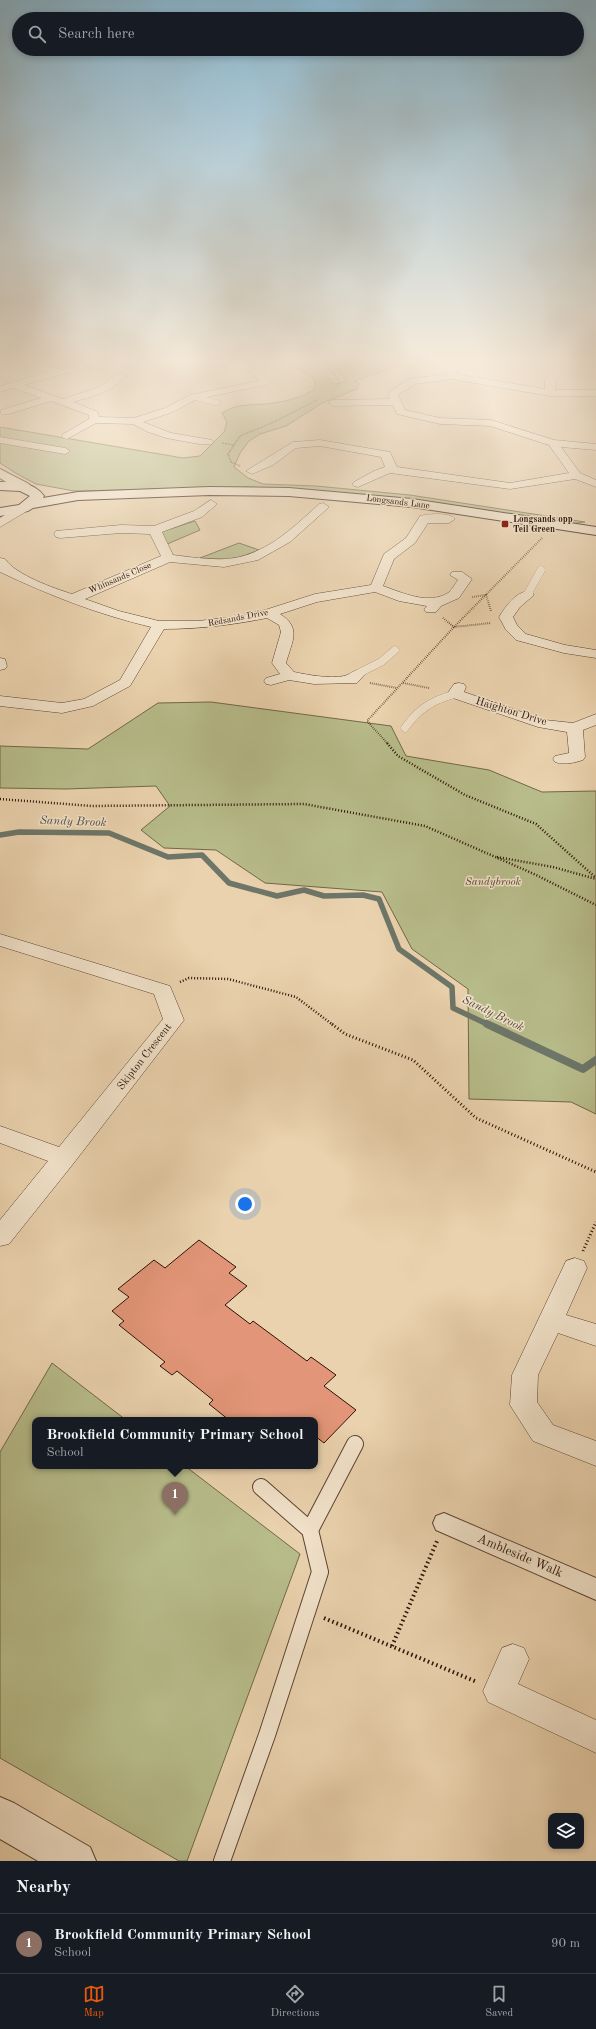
<!DOCTYPE html>
<html lang="en">
<head>
<meta charset="utf-8">
<style>
  body { margin:0; font-family:"Old Standard TT",serif; background:#242831; color:#f1f3f6 }
  .controls { position:absolute; right:12px; bottom:12px; display:grid; overflow:hidden; border-radius:8px; box-shadow:0 2px 6px #0003 }
  .controls button { width:36px; height:36px; display:grid; place-items:center; padding:0; border:0; border-bottom:1px solid #363941; background:#171b24; color:#f1f3f6; font:20px sans-serif }
  .you { position:absolute; left:245px; top:1204px; width:14px; height:14px; margin:-10px; border:3px solid #fff; border-radius:50%; background:#1a73e8; box-shadow:0 0 0 6px #1a73e833 }
  .badge { display:grid; place-items:center; width:26px; height:26px; border-radius:50%; background:#ea580c; color:#fff; font-size:13px; font-weight:700 }
  .pin { position:absolute; translate:-50% -33px; filter:drop-shadow(0 1px 2px #0008) }
  .pin::after { content:''; position:absolute; top:21px; width:14px; height:12px; background:inherit; clip-path:polygon(0 0,100% 0,50% 100%) }
  .popup { position:absolute; left:32px; top:1417px; width:286px; height:52px; box-sizing:border-box; display:grid; place-content:center; border-radius:8px; background:#171b24; filter:drop-shadow(0 1px 3px #0005); font-size:13px; white-space:nowrap; color:#9ea1a6 }
  .popup b { font-size:15px; color:#f1f3f6 }
  .popup::after { content:''; position:absolute; left:50%; top:100%; margin-left:-8px; border:8px solid transparent; border-top-color:#171b24 }
  .list { margin:0; padding:0; list-style:none }
  h2 { display:flex; justify-content:space-between; align-items:center; height:52px; margin:0; padding:0 16px; font-size:17px }
  h2 small { font-size:13px; font-weight:400; color:#9ea1a6 }
  .list li { display:grid; grid-template-columns:26px 1fr auto; gap:12px; align-items:center; box-sizing:border-box; height:60px; padding:0 16px; border-top:1px solid #363941 }
  .list b { display:block; font-size:15px; white-space:nowrap }
  .list p { margin:0; font-size:13px; white-space:nowrap; color:#9ea1a6 }
  .list em { font-size:13px; font-style:normal; color:#9ea1a6 }
  .icon { flex:none; width:22px; height:22px; fill:none; stroke:currentColor; stroke-width:2; stroke-linecap:round; stroke-linejoin:round }
  .map { position:relative; flex:none; width:596px; height:1861px; overflow:hidden }
  .search { position:absolute; background:#171b24; box-shadow:0 2px 6px #0003; left:12px; right:12px; top:12px; height:44px; display:flex; align-items:center; gap:10px; box-sizing:border-box; padding:0 14px; border-radius:22px; color:#9ea1a6; font-size:15px }
  .sheet { height:112px; background:#171b24 }
  nav { display:flex; justify-content:space-around; align-items:center; box-sizing:border-box; height:56px; border-top:1px solid #363941; background:#171b24; font-size:11px; color:#9ea1a6 }
  nav a { display:grid; justify-items:center; gap:2px }
  nav .on { color:#ea580c }
  .map>svg:first-child { display:block }
</style>
</head>
<body>
<div class="map">
<svg width="596" height="1861" viewBox="0 0 596 1861">
  <rect width="100%" height="100%" fill="#ead2ae"/>
  <filter id="stains"><feTurbulence type="fractalNoise" baseFrequency=".005" numOctaves="4"/><feColorMatrix values="0 0 0 0 .2 0 0 0 0 .09 0 0 0 0 .02 0 0 0 .5 -.17"/></filter>
  <radialGradient id="worn" r=".72"><stop offset=".6" stop-color="#630" stop-opacity="0"/><stop offset="1" stop-color="#630" stop-opacity=".3"/></radialGradient>
  <path fill="#b7bc8a" stroke="#726748" d="M283,361H316L333,384L347,382L331,361H399L397,367L354,381L359,383L357,389L322,403L286,426L260,434L249,441L240,453L234,467L248,478L263,484L316,486L410,495L585,522L568,524L417,500L321,491L247,487L74,491L36,484L17,474L0,463V427L183,458L200,456L224,432L227,422L222,413C238,402 256,406 274,403C288,401 301,397 314,390L315,386L314,378Z
    M195,521L200,530L165,545L162,533L164,531Z
    M239,543L259,550L233,560L200,558Z
    M211,702L391,726L406,756L489,770L542,792L596,791V1114L571,1102L469,1099L468,989L412,949L382,892L265,883L216,850L164,848L141,830L170,806L156,786L66,789L0,788V746L88,749L158,703Z
    M52,1363L126,1420H35V1466H185L300,1554L187,1861H179L0,1758V1452Z"/>
  <g fill="none" stroke-linecap="round" stroke-linejoin="round">
    <path stroke="#6d7668" stroke-width="5.5" d="M0,835L19,832L109,833L168,857L202,855L229,883L277,896L304,890L324,896L363,895L379,899L399,949L452,987L453,1008L489,1025"/>
    <path stroke="#6d7668" stroke-width="8" d="M487,1024L583,1069L596,1060"/>
  </g>
  <path fill="#e29578" stroke="#2c1207" d="M199,1240L236,1267L229,1273L247,1286L225,1305L250,1324L253,1321L307,1361L311,1357L336,1375L324,1386L356,1410L324,1443L315,1436V1420H229L209,1404L213,1400L177,1371L172,1375L160,1366L165,1362L119,1325L124,1321L112,1311L129,1297L118,1289L154,1260L165,1268Z"/>
  <g fill="none" stroke-linecap="round" stroke-linejoin="round">
    <g stroke="#5c4231" stroke-width="6">
      <path id="service-far2" d="M194,397L218,403"/>
    </g>
    <g stroke="#5c4231" stroke-width="8">
      <path id="service-far1" d="M527,595L541,570
        M359,673L381,662L395,650
        M405,728C418,709 433,700 455,694"/>
    </g>
    <g stroke="#5c4231" stroke-width="18">
      <path id="service" d="M310,1530L355,1444
        M222,1861L267,1735L320,1572L310,1530L261,1487"/>
    </g>
    <g stroke="#5c4231" stroke-width="2">
      <path id="pedestrian" d="M444,1513L596,1578V1600L436,1530L433,1523L436,1516Z"/>
    </g>
    <g stroke="#5c4231" stroke-width="1">
      <path id="minor" d="M5,361H23L59,369L87,361H102L100,363L24,385L63,399L99,387L119,373H125V377C111,392 93,396 73,402L98,412L99,417L134,418L165,408L190,395L259,381L249,372L208,363L206,361C229,361 256,363 271,382L266,385L197,399L173,412L143,422L171,433L212,440L213,442L212,444H199L166,438L148,432L133,424L96,423L67,439L63,438L62,436L63,434L89,419V415L51,401L9,414H1V410L41,398L13,388L0,392V386L48,372L7,363Z
        M455,361H467L457,368L456,374L545,389V380C555,367 565,361 582,361L562,372L555,380V390H596V396H550L451,379L415,384L398,395L405,410L440,418L491,420L554,440L596,444V450L561,447L580,473L596,480V487L575,479L510,489L390,473L358,487L354,486L352,484L354,482L374,471L385,467L381,457L320,446L296,448L273,465L252,474L246,471L293,442L320,440L390,452L397,467L510,483L569,473L549,445L490,426L440,424L397,414L393,405L333,406L328,403L333,400L390,399L388,394L389,392L409,379L446,374L449,365Z
        M0,437L65,448L70,451L65,454L0,443Z
        M211,500L217,504L202,517L162,532L173,555C190,557 208,560 225,559C263,557 292,529 319,504L323,503L329,507L290,542L258,560L224,567L170,562L85,599L119,611L159,621H198L233,617L265,610L315,594L371,585L384,554L406,538L420,516C428,514 450,512 455,519L449,523H428L415,543L394,559L383,586C403,593 428,605 448,593C452,590 455,584 458,580L450,575L452,572H462L472,579L459,598L441,606L436,612H426L424,609L427,606L399,601L375,592L317,602L280,614C302,628 292,641 286,663L294,672C308,675 330,679 344,676C352,674 355,668 364,670L366,673L357,683L314,684L289,680L271,685L266,684L264,681L266,678L280,674L272,663L281,632L279,625L267,618C232,625 199,629 164,629L130,686L93,706L62,713L0,706V696L62,703L84,699L120,680L151,627C97,614 51,596 0,572V558L5,559C16,575 53,588 72,594L161,556L150,534L121,533L60,538L56,537L54,534L56,531L121,525L154,526L194,511Z
        M23,504L29,508L27,511L0,527V518Z
        M527,591L532,592L534,595L520,607L513,617L517,625L526,634L565,645L596,650V658L564,653L516,640L506,630L499,617C506,606 514,594 527,591Z
        M0,658L5,659L7,666L5,669L0,670Z
        M459,683L464,684L466,687L464,692L545,720L573,723L596,714V725L583,730L585,757L583,760C574,763 564,765 555,762L553,759L555,756L569,753L567,732L538,727L450,697L447,694L454,684Z
        M0,934L170,986L184,1020L73,1164L9,1244L0,1246V1220L48,1161L0,1143V1126L59,1147L163,1019L154,994L0,946Z
        M575,1258L584,1261L587,1268L566,1315L596,1324V1346L558,1333L538,1375L537,1402L553,1425L596,1441V1466L533,1441L510,1405L512,1375L566,1261Z
        M513,1644L524,1648L529,1659L518,1684L596,1720V1753L488,1702L483,1691L502,1648Z"/>
    </g>
    <g stroke="#5c4231" stroke-width="2">
      <path id="tertiary" d="M0,469L29,484L31,487L29,490H19L0,478Z
        M0,1797L14,1803L90,1847L96,1861H38L0,1839Z"/>
    </g>
    <g stroke="#2c1207" stroke-width="2">
      <path id="secondary" d="M0,482C16,481 34,482 44,496L43,498L78,492L209,487L289,488L412,499L596,527V535L412,507L289,496L209,495L78,500L33,508L28,511L0,516V508L19,505L30,496L20,491L0,490Z"/>
    </g>
    <path stroke="#2c1207" stroke-width="1.5" stroke-dasharray="0.5 1" stroke-linecap="butt" d="M324,361L340,382L335,389
      M222,443L234,445
      M240,466L231,462L228,454L240,436L274,422L319,399"/>
    <path stroke="#2c1207" stroke-width="2" stroke-dasharray="0.5 1.5" stroke-linecap="butt" d="M472,597L486,595L491,611
      M443,618L454,627L491,623
      M370,683L397,688
      M403,683L429,688
      M388,744L367,721L454,627L543,537"/>
    <path stroke="#2c1207" stroke-width="2.5" stroke-dasharray="1 2" stroke-linecap="butt" d="M387,743L398,756L465,795L536,824L596,878
      M0,799L92,806L304,804L425,826L534,874L596,905
      M497,857L553,867L596,879
      M180,982L189,978L228,979L296,997L333,1025"/>
    <path stroke="#2c1207" stroke-width="3" stroke-dasharray="1 2.5" stroke-linecap="butt" d="M332,1024L345,1034L413,1060L476,1118L596,1172
      M583,1251L596,1222"/>
    <path stroke="#2c1207" stroke-width="4" stroke-dasharray="1.5 3" stroke-linecap="butt" d="M324,1618L477,1682
      M392,1646L437,1541"/>
    <use href="#service-far2" stroke="#f1e2ca" stroke-width="5.5"/>
    <use href="#service-far1" stroke="#f1e2ca" stroke-width="8"/>
    <use href="#service" stroke="#f1e2ca" stroke-width="16"/>
    <use href="#pedestrian" fill="#f1e2ca" fill-rule="evenodd"/>
    <use href="#minor" fill="#f1e2ca" fill-rule="evenodd"/>
    <use href="#tertiary" fill="#f1e2ca" fill-rule="evenodd"/>
    <use href="#secondary" fill="#f1e2ca" fill-rule="evenodd"/>
  </g>
  <linearGradient id="sky" x2="0" y2="1"><stop stop-color="#88b6cf"/><stop offset="0.58" stop-color="#f6ebdb"/><stop offset="1" stop-color="#f6ebdb" stop-opacity="0"/></linearGradient>
  <rect width="596" height="622" fill="url(#sky)"/>
  <rect fill="#8f2418" stroke="#f1e2ca" stroke-width="1.5" x="501" y="520" width="8" height="8" rx="2"/>
  <g text-anchor="middle" dominant-baseline="central" stroke-width="3" stroke-linejoin="round" paint-order="stroke">
    <g font-size="9" fill="#2c1207" stroke="#f1e2ca">
      <text transform="translate(398 502) rotate(7)">Longsands Lane</text>
      <text transform="translate(120 578) rotate(-23)">Whinsands Close</text>
      <text transform="translate(238 618) rotate(-11)">Redsands Drive</text>
    </g>
    <g font-size="9" font-weight="bold" fill="#2c1207" stroke="#f1e2ca" text-anchor="start">
      <text x="513" y="519">Longsands opp<tspan x="513" dy="10">Teil Green</tspan></text>
    </g>
    <g font-size="11" fill="#2c1207" stroke="#f1e2ca">
      <text transform="translate(511 712) rotate(17)">Haighton Drive</text>
      <text transform="translate(145 1057) rotate(-52)">Skipton Crescent</text>
    </g>
    <g font-size="11" font-style="italic" fill="#56452e" stroke="#f1e2ca">
      <text x="493" y="882">Sandybrook</text>
    </g>
    <g font-size="12" font-style="italic" fill="#524c40" stroke="#f1e2ca">
      <text transform="translate(73 822) rotate(2)">Sandy Brook</text>
      <text transform="translate(493 1014) rotate(26)">Sandy Brook</text>
    </g>
    <g font-size="13" fill="#2c1207" stroke="#f1e2ca">
      <text transform="translate(520 1556) rotate(23)">Ambleside Walk</text>
    </g>
  </g>
  <rect width="100%" height="100%" filter="url(#stains)"/>
  <rect width="100%" height="100%" fill="url(#worn)"/>
</svg>
<div class="controls">
<button><svg class="icon" aria-label="layers" viewBox="0 0 24 24"><path d="M12 4l9 5-9 5-9-5zM3 14l9 5 9-5"/></svg></button>
</div>
<div class="you"></div>
<div class="pin badge" style="left:175px;top:1515px;background:#8d6e63">1</div>
<div class="popup"><b>Brookfield Community Primary School</b>School</div>
<div class="search"><svg class="icon" aria-label="search" viewBox="0 0 24 24"><circle cx="10" cy="10" r="6"/><path d="M15 15l6 6"/></svg>Search here</div>
</div>
<section class="sheet">
<h2>Nearby<small></small></h2>
<ul class="list">
<li><span class="badge" style="background:#8d6e63">1</span><div><b>Brookfield Community Primary School</b><p>School</p></div><em>90 m</em></li>
</ul>
</section>
<nav>
<a class="on"><svg class="icon" aria-label="map" viewBox="0 0 24 24"><path d="M3 6l6-2 6 2 6-2v14l-6 2-6-2-6 2zM9 4v14M15 6v14"/></svg>Map</a>
<a><svg class="icon" aria-label="directions" viewBox="0 0 24 24"><path d="M12 3l9 9-9 9-9-9zM9 14v-3h6M13 9l2 2-2 2"/></svg>Directions</a>
<a><svg class="icon" aria-label="saved" viewBox="0 0 24 24"><path d="M7 4h10v16l-5-4-5 4z"/></svg>Saved</a>
</nav>
</body>
</html>
